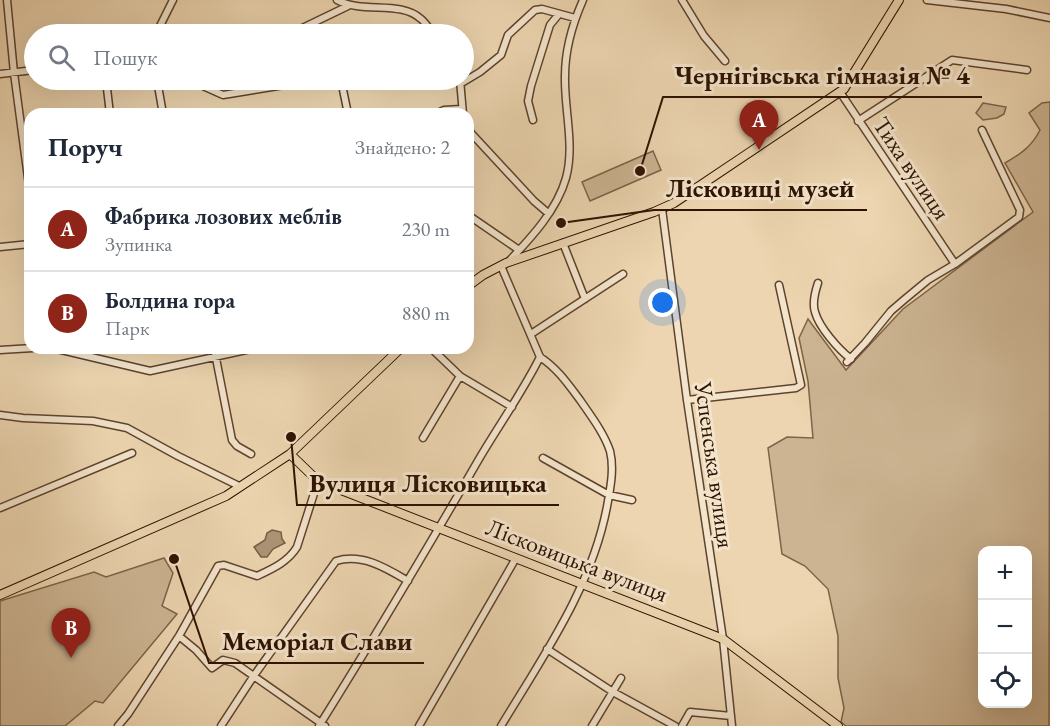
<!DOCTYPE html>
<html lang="uk">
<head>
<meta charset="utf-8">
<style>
  body { margin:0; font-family:"EB Garamond",serif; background:#f2f2f3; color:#1f2937 }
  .controls { position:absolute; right:18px; bottom:18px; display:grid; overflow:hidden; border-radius:12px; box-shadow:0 6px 24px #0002 }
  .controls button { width:54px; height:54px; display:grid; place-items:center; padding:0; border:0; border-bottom:2px solid #e0e1e3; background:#fff; color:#1f2937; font:30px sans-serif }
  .you { position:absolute; left:663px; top:303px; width:21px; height:21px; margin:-15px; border:4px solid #fff; border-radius:50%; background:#1a73e8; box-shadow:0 0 0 9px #1a73e833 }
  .badge { display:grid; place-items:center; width:39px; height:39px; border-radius:50%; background:#8f2418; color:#fff; font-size:20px; font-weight:700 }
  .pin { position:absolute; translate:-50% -50px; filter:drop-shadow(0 2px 3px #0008) }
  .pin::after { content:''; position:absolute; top:32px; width:21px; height:18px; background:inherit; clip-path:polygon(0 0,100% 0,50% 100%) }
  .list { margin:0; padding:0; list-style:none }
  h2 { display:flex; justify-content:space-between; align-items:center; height:78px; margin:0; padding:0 24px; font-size:26px }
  h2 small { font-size:20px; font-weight:400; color:#747a83 }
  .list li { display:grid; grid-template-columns:39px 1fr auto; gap:18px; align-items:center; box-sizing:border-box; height:84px; padding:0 24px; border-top:2px solid #e0e1e3 }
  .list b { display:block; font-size:22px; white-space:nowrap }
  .list p { margin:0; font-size:20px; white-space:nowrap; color:#747a83 }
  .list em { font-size:20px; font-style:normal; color:#747a83 }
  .icon { flex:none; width:33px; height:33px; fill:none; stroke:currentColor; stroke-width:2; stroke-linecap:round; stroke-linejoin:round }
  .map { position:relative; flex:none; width:1050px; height:726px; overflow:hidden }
  .search { position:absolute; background:#fff; box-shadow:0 6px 24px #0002; left:24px; top:24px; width:450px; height:66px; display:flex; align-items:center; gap:15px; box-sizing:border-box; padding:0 21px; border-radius:33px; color:#747a83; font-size:22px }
  .panel { position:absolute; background:#fff; box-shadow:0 6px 24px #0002; left:24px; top:108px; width:450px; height:246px; border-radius:18px }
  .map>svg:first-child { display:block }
</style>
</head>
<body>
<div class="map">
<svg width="1050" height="726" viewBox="0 0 1050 726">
  <rect width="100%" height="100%" fill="#ecd5b0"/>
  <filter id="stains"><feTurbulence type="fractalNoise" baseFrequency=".00333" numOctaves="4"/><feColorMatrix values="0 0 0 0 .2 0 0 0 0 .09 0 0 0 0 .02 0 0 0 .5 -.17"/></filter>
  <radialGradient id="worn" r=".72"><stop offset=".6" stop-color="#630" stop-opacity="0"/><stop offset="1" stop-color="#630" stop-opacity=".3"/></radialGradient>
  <path fill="#ccb492" stroke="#7d6349" stroke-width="1.5" fill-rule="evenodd" d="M1050,102L1049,726H846L841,722L844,708L838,678V636L828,589L805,566L782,554L768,448L787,437L813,438L808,381L799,338L808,319L846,370L903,309L1033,212L1005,163C1021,154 1032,146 1040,130L1029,113L1042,103ZM982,550H1028V704H982Z
    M983,103L1006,107L1004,114L997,118L983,120L976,113Z
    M653,151L661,170L590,201L582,182Z
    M164,558L173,573L162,606L177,614L103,703L95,701L65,726H0V601L94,572L106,577Z"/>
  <path fill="#ab9374" stroke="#795f46" stroke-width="1.5" d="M272,530L281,532L282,539L285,543L273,549L267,557H261L254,547L265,540L267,533Z"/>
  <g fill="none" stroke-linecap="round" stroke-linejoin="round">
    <g stroke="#5e432c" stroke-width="9">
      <path id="minor" d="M7,0L14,73L30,193
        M337,0C363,14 401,0 421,19C426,23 430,30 434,34
        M682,0L704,36L725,61
        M927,0L1006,9L1050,18
        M156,34L173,0
        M290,34L348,6
        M0,74L34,70
        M106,80L110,114
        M157,80L163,114
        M198,80L205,87L223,95L315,80
        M341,80L348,114
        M460,80L463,114
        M460,84L480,72L501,55L508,35L535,10L542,9L575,18
        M840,92L955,264
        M436,114L444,110L461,109
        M533,120L528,101L531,86L550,25L559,14
        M858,121L952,60L1027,70
        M468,127L471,133L534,201L548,213
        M662,209L687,400L723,639L732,726
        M468,215L519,250
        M563,243L585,299
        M0,247L30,244
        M509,261C531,238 557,210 566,178C575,145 564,109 565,76C565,49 572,25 583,0
        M501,266L540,357C557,368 568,384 580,400C591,416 604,433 610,451C614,467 611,485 608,501C594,584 544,655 501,726
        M818,283C815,292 812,303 815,312C819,327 838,349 851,359
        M531,334L623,274
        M53,348L150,371L256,348
        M214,348L232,440L237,446L251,454
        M431,348L460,376L512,407
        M0,350L33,348
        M847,362L865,343L891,311L905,299L928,280L955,264L1019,217L1020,210L982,130
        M687,400L796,388L801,385L779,285
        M0,415L23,418L93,421L127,428L178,456L239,486
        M423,438L460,376
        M543,458L609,495L632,500
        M0,508L132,453
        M179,636L196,650L212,668L223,660L235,663L325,726
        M547,649L613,692L675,726
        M118,726L128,714L179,636L218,566L224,565L257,576C272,569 288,562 297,547L318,481
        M221,726L253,677L336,561C362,553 386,568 408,581
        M319,726C374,638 427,549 479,459C499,425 522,393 540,357
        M419,726L516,558
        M592,726L621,678
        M682,726L690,712L731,716"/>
    </g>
    <g stroke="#2e1200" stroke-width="10">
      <path id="major" d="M468,286L483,275L506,263L654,212L674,203L844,89L899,0
        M290,454L318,481L723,639L838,726
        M0,595L226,496L290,454L401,348"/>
    </g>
    <use href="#minor" stroke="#f3e4cc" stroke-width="6"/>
    <use href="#major" stroke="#ecd5b0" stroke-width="8"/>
  </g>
  <g text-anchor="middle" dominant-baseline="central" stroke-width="6" stroke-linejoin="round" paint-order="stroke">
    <g font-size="24" fill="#2e1200" stroke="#f3e4cc">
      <text transform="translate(912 168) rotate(56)">Тиха вулиця</text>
      <text transform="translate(715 465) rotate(82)">Успенська вулиця</text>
      <text transform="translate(577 560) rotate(21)">Лісковицька вулиця</text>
    </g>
  </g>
  <path fill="none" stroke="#2e1200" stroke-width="2" d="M640 171L663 97H982M561 223L654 210H867M291 437L297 505H559M174 559L209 663H424"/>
  <g fill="#2e1200" stroke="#f3e4cc" stroke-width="2">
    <circle cx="640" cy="171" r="6"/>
    <circle cx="561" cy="223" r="6"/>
    <circle cx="291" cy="437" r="6"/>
    <circle cx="174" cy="559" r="6"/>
  </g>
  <g font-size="26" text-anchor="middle" font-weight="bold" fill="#2e1200" stroke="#f3e4cc" stroke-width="6" stroke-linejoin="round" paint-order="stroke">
    <text x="822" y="84">Чернігівська гімназія № 4</text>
    <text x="760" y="197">Лісковиці музей</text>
    <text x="428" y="492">Вулиця Лісковицька</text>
    <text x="317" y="650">Меморіал Слави</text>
  </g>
  <rect width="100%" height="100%" filter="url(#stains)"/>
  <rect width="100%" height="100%" fill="url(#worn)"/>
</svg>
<div class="controls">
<button>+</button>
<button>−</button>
<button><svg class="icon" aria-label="locate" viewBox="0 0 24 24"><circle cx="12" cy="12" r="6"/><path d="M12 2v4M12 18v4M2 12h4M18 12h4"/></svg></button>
</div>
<div class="you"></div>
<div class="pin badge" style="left:759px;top:150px">A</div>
<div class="pin badge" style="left:71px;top:658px">B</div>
<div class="search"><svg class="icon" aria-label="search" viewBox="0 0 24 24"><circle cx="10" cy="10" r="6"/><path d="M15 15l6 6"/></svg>Пошук</div>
<section class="panel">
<h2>Поруч<small>Знайдено: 2</small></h2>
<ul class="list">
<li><span class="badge">A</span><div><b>Фабрика лозових меблів</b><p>Зупинка</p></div><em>230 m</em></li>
<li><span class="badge">B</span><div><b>Болдина гора</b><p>Парк</p></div><em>880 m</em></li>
</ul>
</section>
</div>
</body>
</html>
